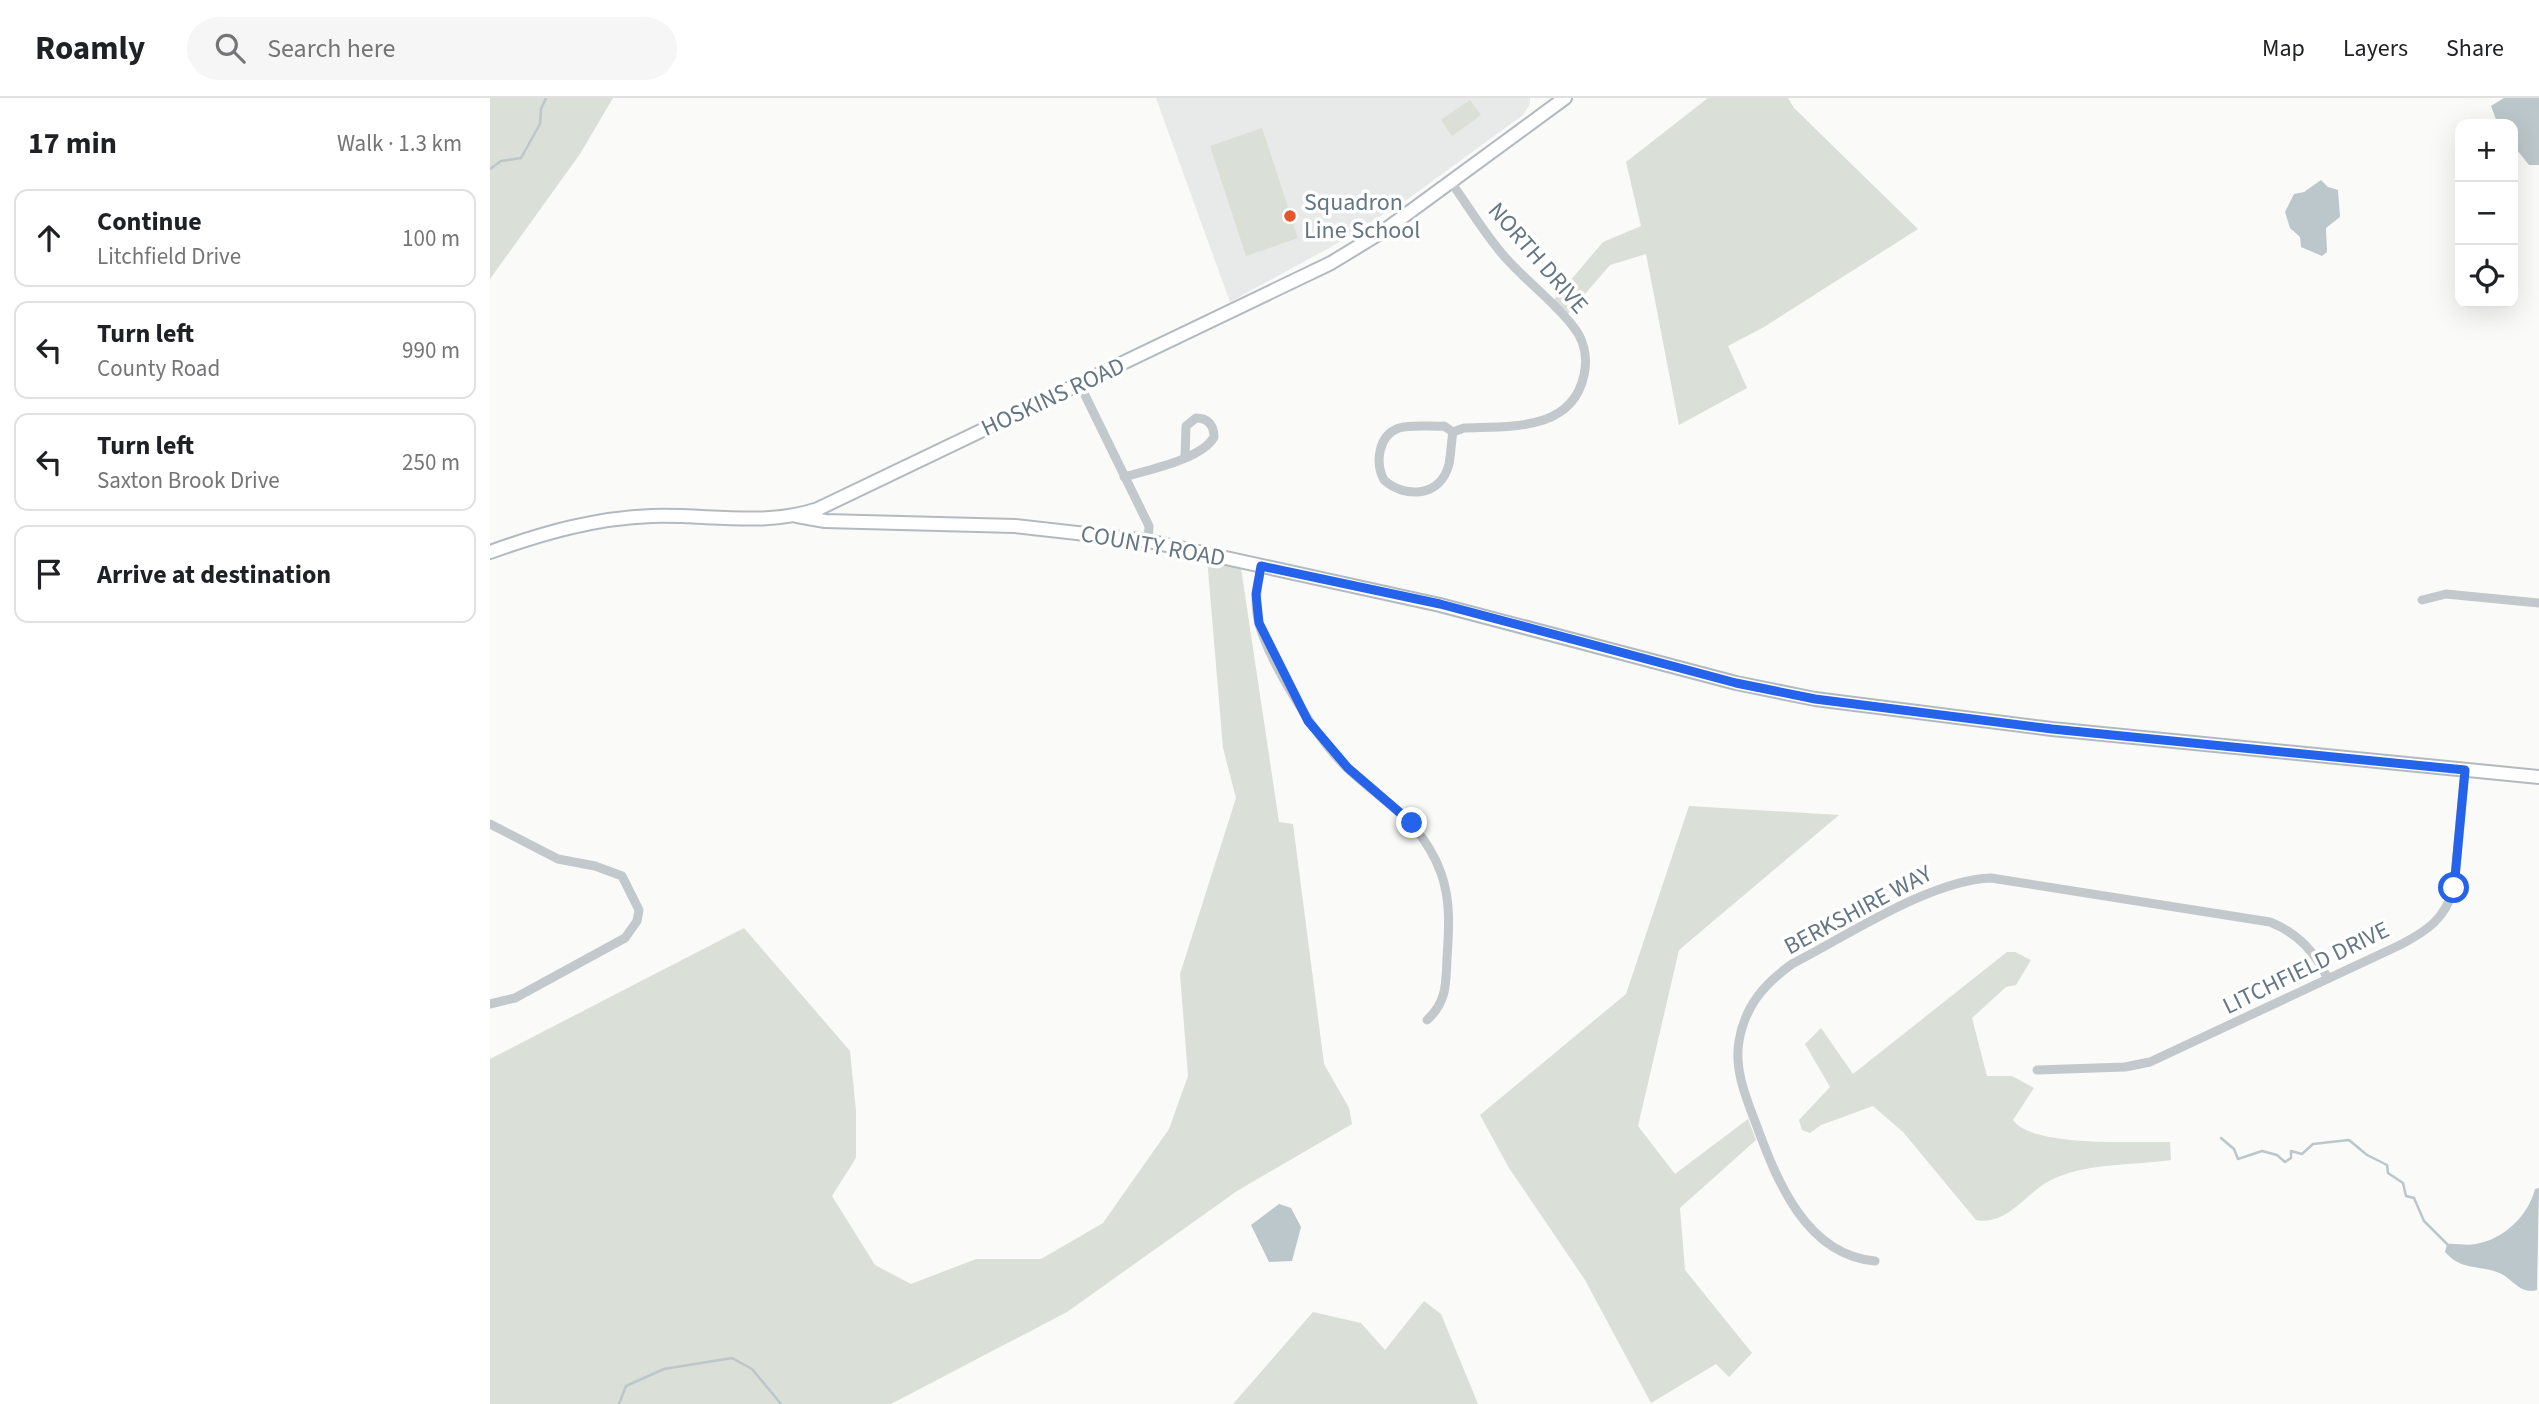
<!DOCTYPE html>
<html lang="en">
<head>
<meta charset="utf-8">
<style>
  body { margin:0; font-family:"Source Sans 3",sans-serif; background:#f6f6f6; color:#202124 }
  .controls { position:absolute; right:21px; top:21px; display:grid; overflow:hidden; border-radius:14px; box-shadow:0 7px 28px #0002 }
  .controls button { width:63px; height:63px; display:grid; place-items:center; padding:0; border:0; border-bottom:2px solid #e0e0e0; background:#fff; color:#202124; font:35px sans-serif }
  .stop { position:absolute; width:21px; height:21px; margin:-16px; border:5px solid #2563eb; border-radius:50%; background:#fff }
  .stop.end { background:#2563eb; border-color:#fff; box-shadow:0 2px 7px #0008 }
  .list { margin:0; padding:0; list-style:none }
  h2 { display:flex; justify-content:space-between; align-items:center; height:91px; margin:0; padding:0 28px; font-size:30px }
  h2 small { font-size:23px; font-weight:400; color:#757577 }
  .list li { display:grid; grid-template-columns:46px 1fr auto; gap:21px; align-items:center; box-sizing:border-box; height:98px; margin:0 14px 14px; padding:0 14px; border:2px solid #e0e0e0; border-radius:14px }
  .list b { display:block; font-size:26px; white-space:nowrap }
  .list p { margin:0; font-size:23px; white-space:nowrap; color:#757577 }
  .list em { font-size:23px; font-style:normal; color:#757577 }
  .icon { flex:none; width:38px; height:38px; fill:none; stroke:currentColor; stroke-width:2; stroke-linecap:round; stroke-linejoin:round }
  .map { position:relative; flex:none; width:2049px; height:1306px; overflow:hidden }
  header { display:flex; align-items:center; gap:42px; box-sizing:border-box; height:98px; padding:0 35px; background:#fff; border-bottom:2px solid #e0e0e0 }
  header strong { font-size:33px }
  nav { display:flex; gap:38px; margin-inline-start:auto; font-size:24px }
  .search { width:490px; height:63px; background:#f6f6f6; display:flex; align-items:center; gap:18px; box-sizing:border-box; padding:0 24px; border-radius:38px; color:#757577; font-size:26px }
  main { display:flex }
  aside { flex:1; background:#fff }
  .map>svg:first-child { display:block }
</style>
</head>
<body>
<header>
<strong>Roamly</strong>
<div class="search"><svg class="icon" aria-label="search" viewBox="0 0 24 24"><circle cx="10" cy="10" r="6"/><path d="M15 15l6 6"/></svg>Search here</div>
<nav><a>Map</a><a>Layers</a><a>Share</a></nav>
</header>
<main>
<aside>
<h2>17 min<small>Walk · 1.3 km</small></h2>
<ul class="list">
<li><svg class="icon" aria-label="ahead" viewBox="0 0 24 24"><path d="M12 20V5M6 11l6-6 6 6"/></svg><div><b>Continue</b><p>Litchfield Drive</p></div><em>100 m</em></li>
<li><svg class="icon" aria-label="left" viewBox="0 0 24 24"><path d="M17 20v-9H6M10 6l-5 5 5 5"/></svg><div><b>Turn left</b><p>County Road</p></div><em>990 m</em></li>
<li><svg class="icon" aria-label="left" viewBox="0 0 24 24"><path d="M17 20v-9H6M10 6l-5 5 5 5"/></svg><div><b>Turn left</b><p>Saxton Brook Drive</p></div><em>250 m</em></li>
<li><svg class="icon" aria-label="arrive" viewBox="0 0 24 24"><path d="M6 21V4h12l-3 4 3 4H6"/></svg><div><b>Arrive at destination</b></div></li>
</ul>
</aside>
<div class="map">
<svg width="2049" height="1306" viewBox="0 0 2049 1306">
  <rect width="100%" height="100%" fill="#fafaf8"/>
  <path fill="#e8e9e9" d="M666,0H1040V6L1033,17L918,101L839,150L740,204Z"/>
  <path fill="#dadfd7" d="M0,0H123L90,56L0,181Z
    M1218,0H1298L1304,10L1428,131L1274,229L1238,248L1257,290L1189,327L1156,156L1120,167L1076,218L1062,204L1113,144L1151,128L1136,64Z
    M980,2L991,17L962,38L951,22Z
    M772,30L808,140L756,158L720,48Z
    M717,460L751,470L789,724L803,726L834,966L859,1010L862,1026L747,1093L577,1214L401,1306H0V961L254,830L360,953L366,1013V1060L342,1098L385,1167L421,1186L486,1161H551L613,1125L679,1031L698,978L690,876L746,700L733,650Z
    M1199,708L1349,717L1189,852L1148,1028L1185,1076L1258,1021L1266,1042L1190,1110L1195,1172L1262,1255L1239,1279L1226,1266L1161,1305L1095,1182L1019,1070L990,1017L1136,896Z
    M1517,854H1525L1541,862L1526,887L1516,889L1482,920L1497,978H1522L1544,990L1523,1022C1542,1050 1648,1043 1680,1044L1681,1062C1641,1068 1589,1064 1554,1086C1533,1100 1514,1128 1486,1122L1413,1034L1383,1008L1331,1027L1320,1035L1312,1032L1309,1022L1340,989L1315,946L1331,930L1363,976Z
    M934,1203L951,1216L988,1306H743L823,1214L871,1225L895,1252Z"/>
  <path fill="#bbc7cb" d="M2014,0H2049V67H2039L2023,47V26L2007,24L2001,8Z
    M1831,82L1838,89L1848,92L1850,119L1836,130L1837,154L1832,158L1811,149L1810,139L1800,130L1795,114L1804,96L1814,94Z
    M2049,1090L2047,1192C2029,1197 2022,1179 2007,1174C1986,1167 1971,1172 1955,1154L1957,1146C1967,1145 1976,1148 1986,1146C2014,1141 2038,1118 2045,1091Z
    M789,1106L801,1110L811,1129L802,1163L779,1164L761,1127Z"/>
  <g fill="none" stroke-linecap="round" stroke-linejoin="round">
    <path stroke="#bbc7cb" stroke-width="2.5" d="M0,71L11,63L31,60L50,26L51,11L56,0
      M1731,1040L1744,1051L1748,1061L1772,1053L1787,1057L1795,1064L1801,1060V1053L1812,1056L1823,1046L1859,1042L1877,1057L1897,1067L1898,1075L1913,1085L1916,1098L1924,1100L1934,1123L1959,1148
      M129,1306L136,1288L174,1271L242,1260L262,1271L291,1306"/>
    <g stroke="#b3babf" stroke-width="16">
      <path id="secondary" d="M307,418L335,423L525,428L658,443L950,507L1246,585L1325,601L1562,631L2049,679
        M0,454C53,435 105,420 162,418C217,416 275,429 328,411L841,165L895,132L1075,0"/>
    </g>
    <path stroke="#c3c8cc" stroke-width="9" d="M961,84C978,108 994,135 1014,158C1035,182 1062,202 1082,227C1094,241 1098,259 1094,277C1082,334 1019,328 974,330L963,334
      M590,287L659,428L658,443
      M954,328L963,334C961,345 961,356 959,366C951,399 915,401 894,382C885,365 888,337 909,330C923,326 940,329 954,328Z
      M634,379C658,372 712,361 724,339C724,327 718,320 706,320L696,328L695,359
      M771,468C769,484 764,500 767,516C773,556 827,641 857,670C895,706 932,723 951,775C961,803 959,831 957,860C956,885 957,904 937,922
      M1932,502L1956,496L2049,505
      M0,726L68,761L105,768L132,778L149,812L147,823L135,840L25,900L0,906
      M1547,972L1635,969L1660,964L1910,847C1937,833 1955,821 1964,790L1975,672
      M1385,1163C1316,1157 1287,1083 1266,1026C1256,1000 1244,971 1249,943C1255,908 1274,886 1302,866C1357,838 1440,782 1501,780L1780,824C1808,835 1825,854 1838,881"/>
    <use href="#secondary" stroke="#fff" stroke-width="12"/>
  </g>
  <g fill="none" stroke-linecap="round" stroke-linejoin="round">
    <path stroke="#2563eb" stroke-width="9" d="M922,725L858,670L818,623L769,525L766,496L771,468L950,506L1246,585L1325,601L1562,631L1975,672L1964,790"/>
  </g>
  <circle fill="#e4572e" stroke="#fff" stroke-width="2.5" cx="800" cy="118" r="7"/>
  <g text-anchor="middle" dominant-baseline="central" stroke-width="7" stroke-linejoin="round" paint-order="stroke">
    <g font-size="24" fill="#657683" stroke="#fff" text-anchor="start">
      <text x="814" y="104">Squadron<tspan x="814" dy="28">Line School</tspan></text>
    </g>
    <g font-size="24" fill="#657683" stroke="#fff">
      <text transform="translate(1048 160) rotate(49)">NORTH DRIVE</text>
      <text transform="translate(563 299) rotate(-25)">HOSKINS ROAD</text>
      <text transform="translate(663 448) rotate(10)">COUNTY ROAD</text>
      <text transform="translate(1368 812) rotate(-28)">BERKSHIRE WAY</text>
      <text transform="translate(1816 870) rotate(-26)">LITCHFIELD DRIVE</text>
    </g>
  </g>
</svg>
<div class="controls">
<button>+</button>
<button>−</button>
<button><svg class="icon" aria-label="locate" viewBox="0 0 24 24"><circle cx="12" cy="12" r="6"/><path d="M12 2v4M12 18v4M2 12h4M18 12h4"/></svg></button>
</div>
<div class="stop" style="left:1964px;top:790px"></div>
<div class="stop end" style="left:922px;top:725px"></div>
</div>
</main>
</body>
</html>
